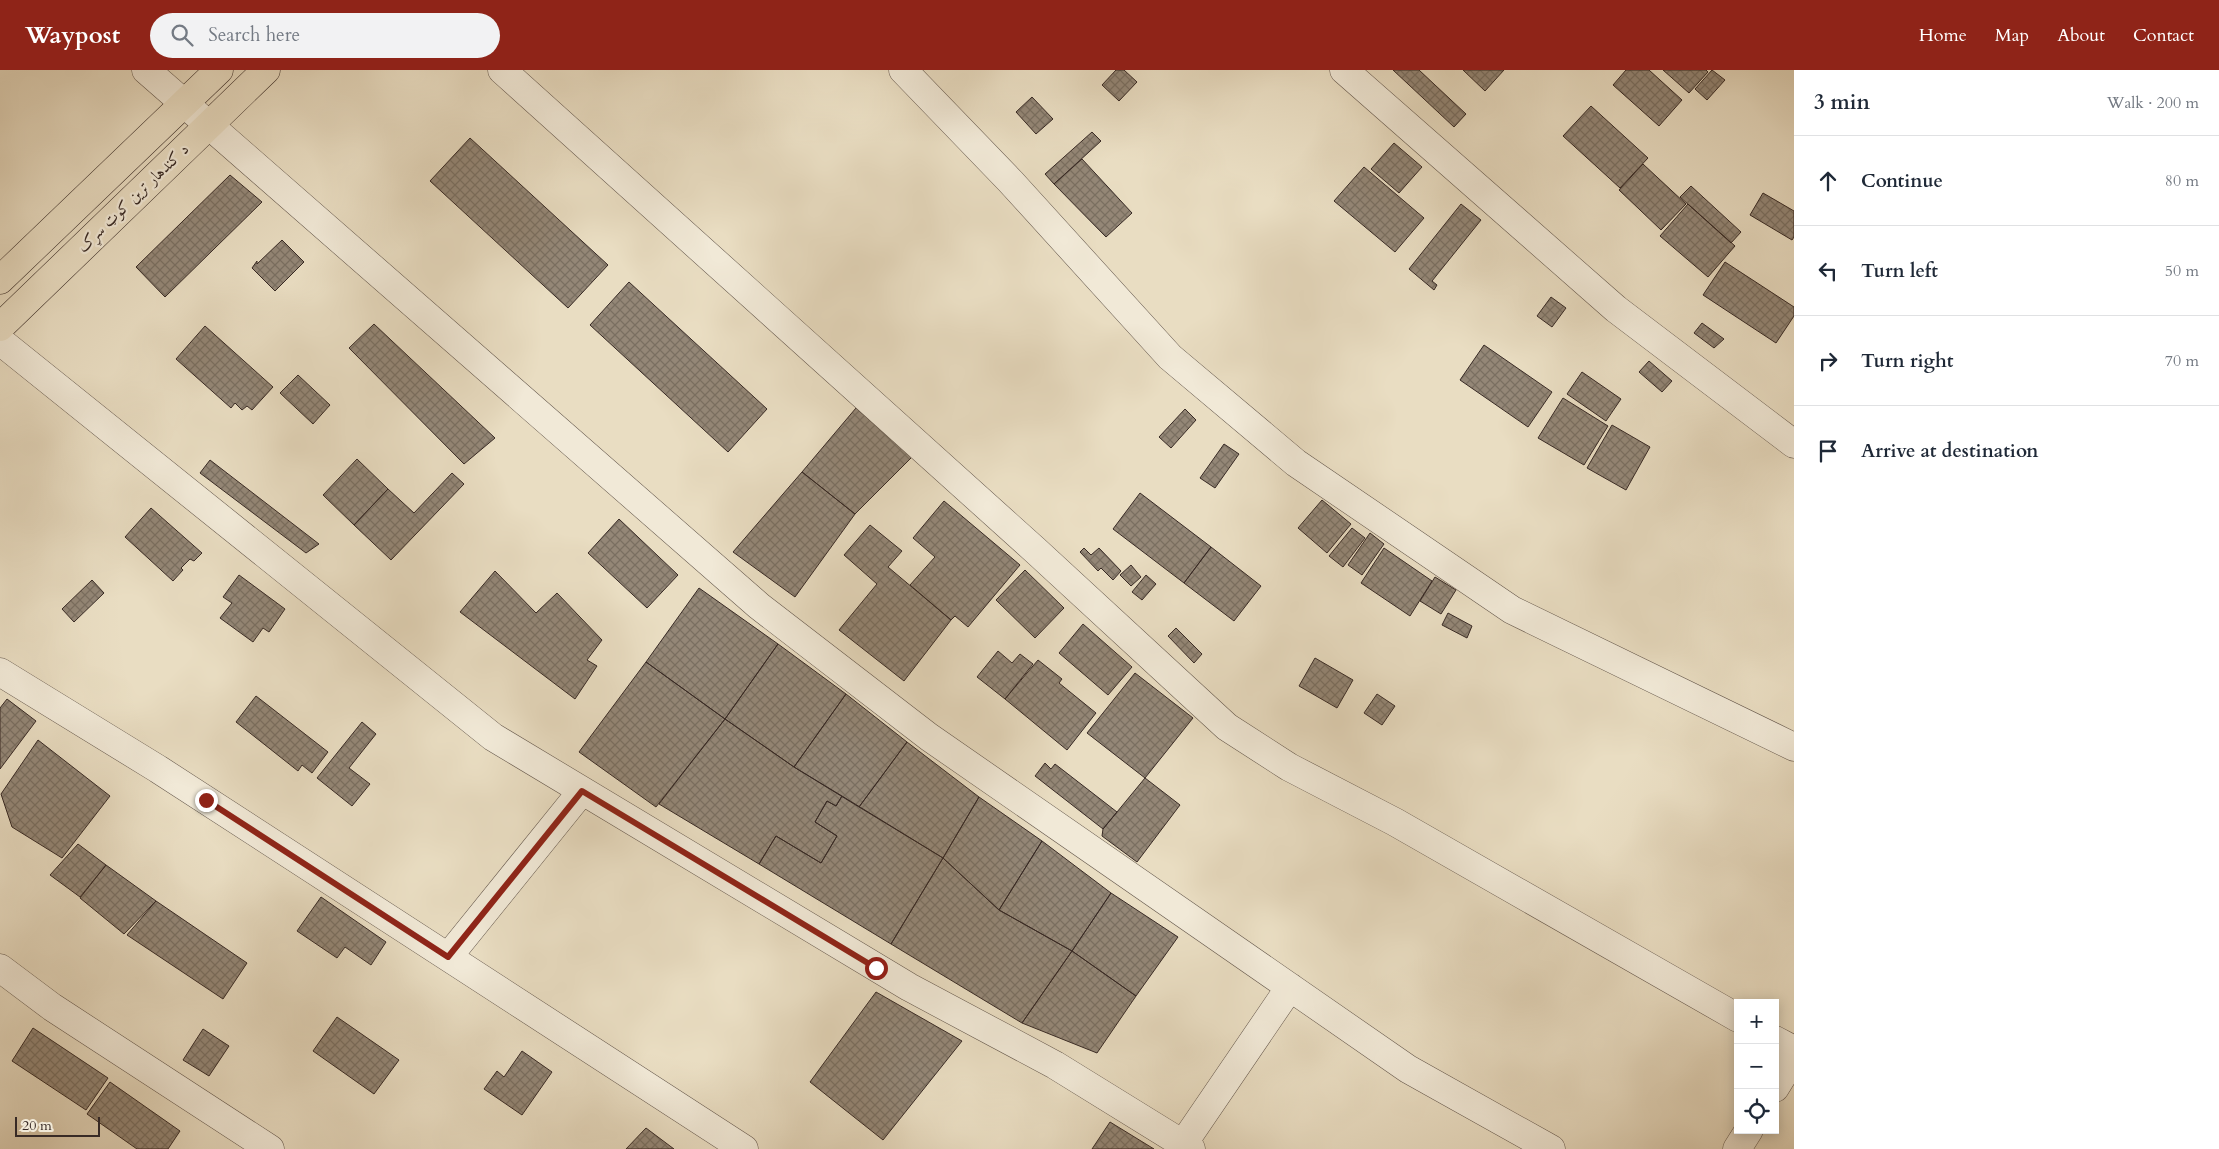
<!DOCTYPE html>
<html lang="en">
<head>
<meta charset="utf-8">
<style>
  body { margin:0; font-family:Cardo,Amiri,serif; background:#f2f2f3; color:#1f2937 }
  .controls { position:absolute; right:15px; bottom:15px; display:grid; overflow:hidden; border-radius:0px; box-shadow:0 2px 12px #0003 }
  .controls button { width:45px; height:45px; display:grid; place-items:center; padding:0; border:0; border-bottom:1px solid #e0e1e3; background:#fff; color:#1f2937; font:25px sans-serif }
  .scale { position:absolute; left:15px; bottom:12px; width:85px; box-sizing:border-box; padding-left:5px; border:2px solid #382a25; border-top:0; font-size:14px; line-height:18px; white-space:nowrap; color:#382a25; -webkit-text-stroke:4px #f1e9d7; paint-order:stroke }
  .stop { position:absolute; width:15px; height:15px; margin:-11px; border:4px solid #8f2418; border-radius:50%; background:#fff }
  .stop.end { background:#8f2418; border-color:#fff; box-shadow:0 1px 5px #0008 }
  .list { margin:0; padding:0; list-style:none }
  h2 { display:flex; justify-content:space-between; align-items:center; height:65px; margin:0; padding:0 20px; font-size:21px }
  h2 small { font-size:16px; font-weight:400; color:#747a83 }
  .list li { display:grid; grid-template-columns:32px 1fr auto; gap:15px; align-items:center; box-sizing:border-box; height:90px; padding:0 20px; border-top:1px solid #e0e1e3 }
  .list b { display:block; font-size:19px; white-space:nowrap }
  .list em { font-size:16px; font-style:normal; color:#747a83 }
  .icon { flex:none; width:28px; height:28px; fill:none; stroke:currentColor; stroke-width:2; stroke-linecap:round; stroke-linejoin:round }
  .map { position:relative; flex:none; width:1794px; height:1079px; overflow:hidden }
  header { display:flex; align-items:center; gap:30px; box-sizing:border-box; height:70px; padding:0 25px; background:#8f2418; color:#fff }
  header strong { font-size:24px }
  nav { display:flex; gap:28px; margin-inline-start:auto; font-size:18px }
  .search { width:350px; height:45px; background:#f2f2f3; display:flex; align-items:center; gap:12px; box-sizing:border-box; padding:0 18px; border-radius:28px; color:#747a83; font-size:19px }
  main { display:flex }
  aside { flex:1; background:#fff }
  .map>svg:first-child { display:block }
</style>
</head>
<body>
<header>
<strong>Waypost</strong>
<div class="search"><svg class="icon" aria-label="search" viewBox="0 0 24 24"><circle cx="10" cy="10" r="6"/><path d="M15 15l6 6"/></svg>Search here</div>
<nav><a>Home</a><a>Map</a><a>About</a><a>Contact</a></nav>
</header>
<main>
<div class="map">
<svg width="1794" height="1079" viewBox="0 0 1794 1079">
  <defs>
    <pattern id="building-cross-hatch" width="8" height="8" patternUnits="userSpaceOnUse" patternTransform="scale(1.25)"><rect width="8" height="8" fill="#948777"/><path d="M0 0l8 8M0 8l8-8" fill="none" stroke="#7a6f61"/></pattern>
  </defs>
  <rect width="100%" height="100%" fill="#e9ddc2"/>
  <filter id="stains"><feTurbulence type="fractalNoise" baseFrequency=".004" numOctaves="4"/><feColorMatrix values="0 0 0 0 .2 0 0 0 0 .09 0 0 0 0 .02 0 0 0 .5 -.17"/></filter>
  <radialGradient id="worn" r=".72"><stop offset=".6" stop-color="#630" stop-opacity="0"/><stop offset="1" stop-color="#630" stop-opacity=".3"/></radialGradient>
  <path fill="url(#building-cross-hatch)" stroke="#382a25" d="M1116,0H1124L1137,12L1119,31L1102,15Z
    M1393,0H1419L1466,44L1454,57Z
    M1463,0H1504L1485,21Z
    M1626,0H1649L1682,30L1659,56L1613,15Z
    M1663,0H1706L1708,2L1689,23Z
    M1712,0L1725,10L1707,30L1695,19Z
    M1032,27L1053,49L1036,64L1016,42Z
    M1591,36L1648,88L1620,118L1563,66Z
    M1092,62L1101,71L1054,114L1045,104Z
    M470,68L608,195L568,238L430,111Z
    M1394,73L1422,97L1399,123L1371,99Z
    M1082,89L1132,143L1106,167L1054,114Z
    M1643,94L1686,134L1661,160L1619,120Z
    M1364,97L1424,148L1395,182L1334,131Z
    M230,105L262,132L165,227L136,197Z
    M1691,116L1741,162L1731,173L1680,127Z
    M1763,123L1794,141V167L1792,170L1750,145Z
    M1461,134L1481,150L1432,211L1437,215L1434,220L1409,199Z
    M1688,134L1735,176L1708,207L1660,166Z
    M282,170L304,192L275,221L252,198L257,191V194Z
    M1725,192L1794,237V246L1776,273L1703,225Z
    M629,212L767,339L728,382L590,255Z
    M1551,227L1566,238L1552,257L1537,246Z
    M1702,253L1724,269L1714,278L1694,263Z
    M374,254L495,368L464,394L349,278Z
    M205,256L273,317L252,340L247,336L242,340L235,333L231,338L176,289Z
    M1484,275L1552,322L1528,357L1460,310Z
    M1649,291L1672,311L1662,322L1639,302Z
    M1582,302L1621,329L1606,351L1567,324Z
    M298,305L330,335L313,354L280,323Z
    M1563,328L1608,356L1584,395L1538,368Z
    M856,338L912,387L855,444L802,402Z
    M1185,339L1196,350L1171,378L1159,367Z
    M1612,355L1650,377L1626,420L1587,398Z
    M1224,374L1239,384L1215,418L1200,408Z
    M357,389L388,419L354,455L323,425Z
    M210,390L319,474L306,483L200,403Z
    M802,402L855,444L795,527L733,482Z
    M452,403L464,414L391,490L354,455L388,419L414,443Z
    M1140,423L1211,477L1184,513L1113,459Z
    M1322,430L1351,454L1327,483L1298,458Z
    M944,431L1020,495L968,557L955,546L951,550L910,515L935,487L913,468Z
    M151,438L202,483L194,491L190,489L181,498L183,500L173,511L125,467Z
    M619,449L678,505L647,538L588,483Z
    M870,455L902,481L888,497L951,550L904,611L839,560L877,514L844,485Z
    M1352,458L1365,468L1343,497L1329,486Z
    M1370,463L1384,474L1362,505L1348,495Z
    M1211,477L1261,516L1234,551L1184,513Z
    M1084,478L1091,485L1099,478L1121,501L1113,510L1101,498L1098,501L1080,482Z
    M1384,478L1432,511L1410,546L1361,513Z
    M1131,495L1141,507L1131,516L1120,505Z
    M1025,500L1064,538L1035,568L996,530Z
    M495,501L536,543L557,523L602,570L587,590L597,596L575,629L460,542Z
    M239,505L285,539L269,562L263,558L253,572L220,548L232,533L223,527Z
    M1146,505L1156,514L1142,530L1132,522Z
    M1435,507L1456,520L1441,544L1420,531Z
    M92,510L104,523L74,552L62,539Z
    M699,518L778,574L725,649L646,592Z
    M1448,543L1472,556L1467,568L1442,555Z
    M1083,554L1132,597L1108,625L1059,583Z
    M1176,558L1202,584L1194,593L1168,566Z
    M778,574L846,624L794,697L725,649Z
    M998,581L1012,593L1020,584L1033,594L1005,629L977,607Z
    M1315,588L1353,610L1337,638L1299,616Z
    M1038,590L1062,609L1059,613L1096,643L1067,680L1005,629Z
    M646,592L725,649L656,737L579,682Z
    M1135,603L1193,648L1145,708L1087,663Z
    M846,624L907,672L859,737L794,697Z
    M1377,624L1395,636L1382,655L1364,643Z
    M256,626L328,682L312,703L302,695L298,701L236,652Z
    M7,629L36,651L0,699V638Z
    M725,649L794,697L842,726L836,736L827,731L815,752L837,766L821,793L776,766L759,794L659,734Z
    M362,652L376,664L349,698L370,714L352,736L317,708Z
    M38,670L110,726L62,788L12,757L1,724Z
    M907,672L979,727L943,788L859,737Z
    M1045,693L1051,699L1055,694L1117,742L1103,759L1035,706Z
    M1145,708L1180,735L1137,792L1102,766L1103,759Z
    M842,726L943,788L891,874L759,794L776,766L821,793L837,766L815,752L827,731L836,736Z
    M979,727L1042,771L999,840L943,788Z
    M1042,771L1111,823L1072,881L999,840Z
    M78,774L106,795L80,827L50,805Z
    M943,788L999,840L1072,881L1022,953L891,874Z
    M106,795L156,831L124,864L80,828Z
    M1111,823L1178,867L1136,926L1072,881Z
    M321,827L386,872L371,895L345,877L337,888L297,861Z
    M156,831L247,893L223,929L127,865Z
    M1072,881L1136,926L1097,983L1022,953Z
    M876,922L962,971L883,1070L810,1012Z
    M337,947L399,990L374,1024L313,981Z
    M33,958L108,1008L86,1040L12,991Z
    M203,959L229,976L209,1006L183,990Z
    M522,981L552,1002L522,1045L484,1019L497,1001L504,1007Z
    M110,1012L180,1061L168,1079H137L87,1044Z
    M1110,1052L1154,1079H1092Z
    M646,1058L674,1079H626Z"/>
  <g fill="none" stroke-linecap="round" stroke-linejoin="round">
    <g stroke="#64574c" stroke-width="29">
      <path id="street" d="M146,0L759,536L929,667L1408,999L1551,1079
        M502,0L1035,480L1227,657L1289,697L1395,752L1738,948
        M903,0L1011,112L1170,287L1296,393L1512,540L1794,677
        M1344,0L1616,239L1794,374
        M0,271L493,667L909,917L1055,995L1191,1079
        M0,602L158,699L744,1079
        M448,887L582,721
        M0,898L52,937L270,1079
        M1775,970L1794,980
        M1775,1018L1794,987
        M1183,1074L1290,917
        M1737,1079L1749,1060"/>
    </g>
    <g stroke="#382a25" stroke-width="29">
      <path id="primary" d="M0,210L219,0
        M0,257L266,0"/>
    </g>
    <use href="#street" stroke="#f1e9d7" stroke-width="28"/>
    <use href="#primary" stroke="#e9ddc2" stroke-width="28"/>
  </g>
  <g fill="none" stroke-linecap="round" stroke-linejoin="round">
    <path stroke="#8f2418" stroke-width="6" d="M206,730L448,887L582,721L876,898"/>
  </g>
  <g text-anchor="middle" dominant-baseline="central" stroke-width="4.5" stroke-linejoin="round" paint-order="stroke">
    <g font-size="16" fill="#382a25" stroke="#f1e9d7">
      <text transform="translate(133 128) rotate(-44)">د کندهار ترين کوټ سړک</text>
    </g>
  </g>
  <rect width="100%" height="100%" filter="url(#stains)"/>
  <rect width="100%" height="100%" fill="url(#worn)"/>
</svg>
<div class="controls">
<button>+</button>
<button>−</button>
<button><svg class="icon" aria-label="locate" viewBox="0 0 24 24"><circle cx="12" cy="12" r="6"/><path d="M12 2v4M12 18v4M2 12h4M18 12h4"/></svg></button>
</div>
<div class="scale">20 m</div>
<div class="stop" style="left:876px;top:898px"></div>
<div class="stop end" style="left:206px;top:730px"></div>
</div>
<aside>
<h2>3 min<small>Walk · 200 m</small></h2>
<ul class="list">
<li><svg class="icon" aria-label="ahead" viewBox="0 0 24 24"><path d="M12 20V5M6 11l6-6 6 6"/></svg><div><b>Continue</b></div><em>80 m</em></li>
<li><svg class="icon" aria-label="left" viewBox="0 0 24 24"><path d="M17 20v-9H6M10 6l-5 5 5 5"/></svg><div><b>Turn left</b></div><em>50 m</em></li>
<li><svg class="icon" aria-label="right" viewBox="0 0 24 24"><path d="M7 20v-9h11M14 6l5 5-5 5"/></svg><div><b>Turn right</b></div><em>70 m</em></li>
<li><svg class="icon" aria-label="arrive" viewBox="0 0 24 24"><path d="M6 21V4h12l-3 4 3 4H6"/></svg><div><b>Arrive at destination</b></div></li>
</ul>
</aside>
</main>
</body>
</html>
